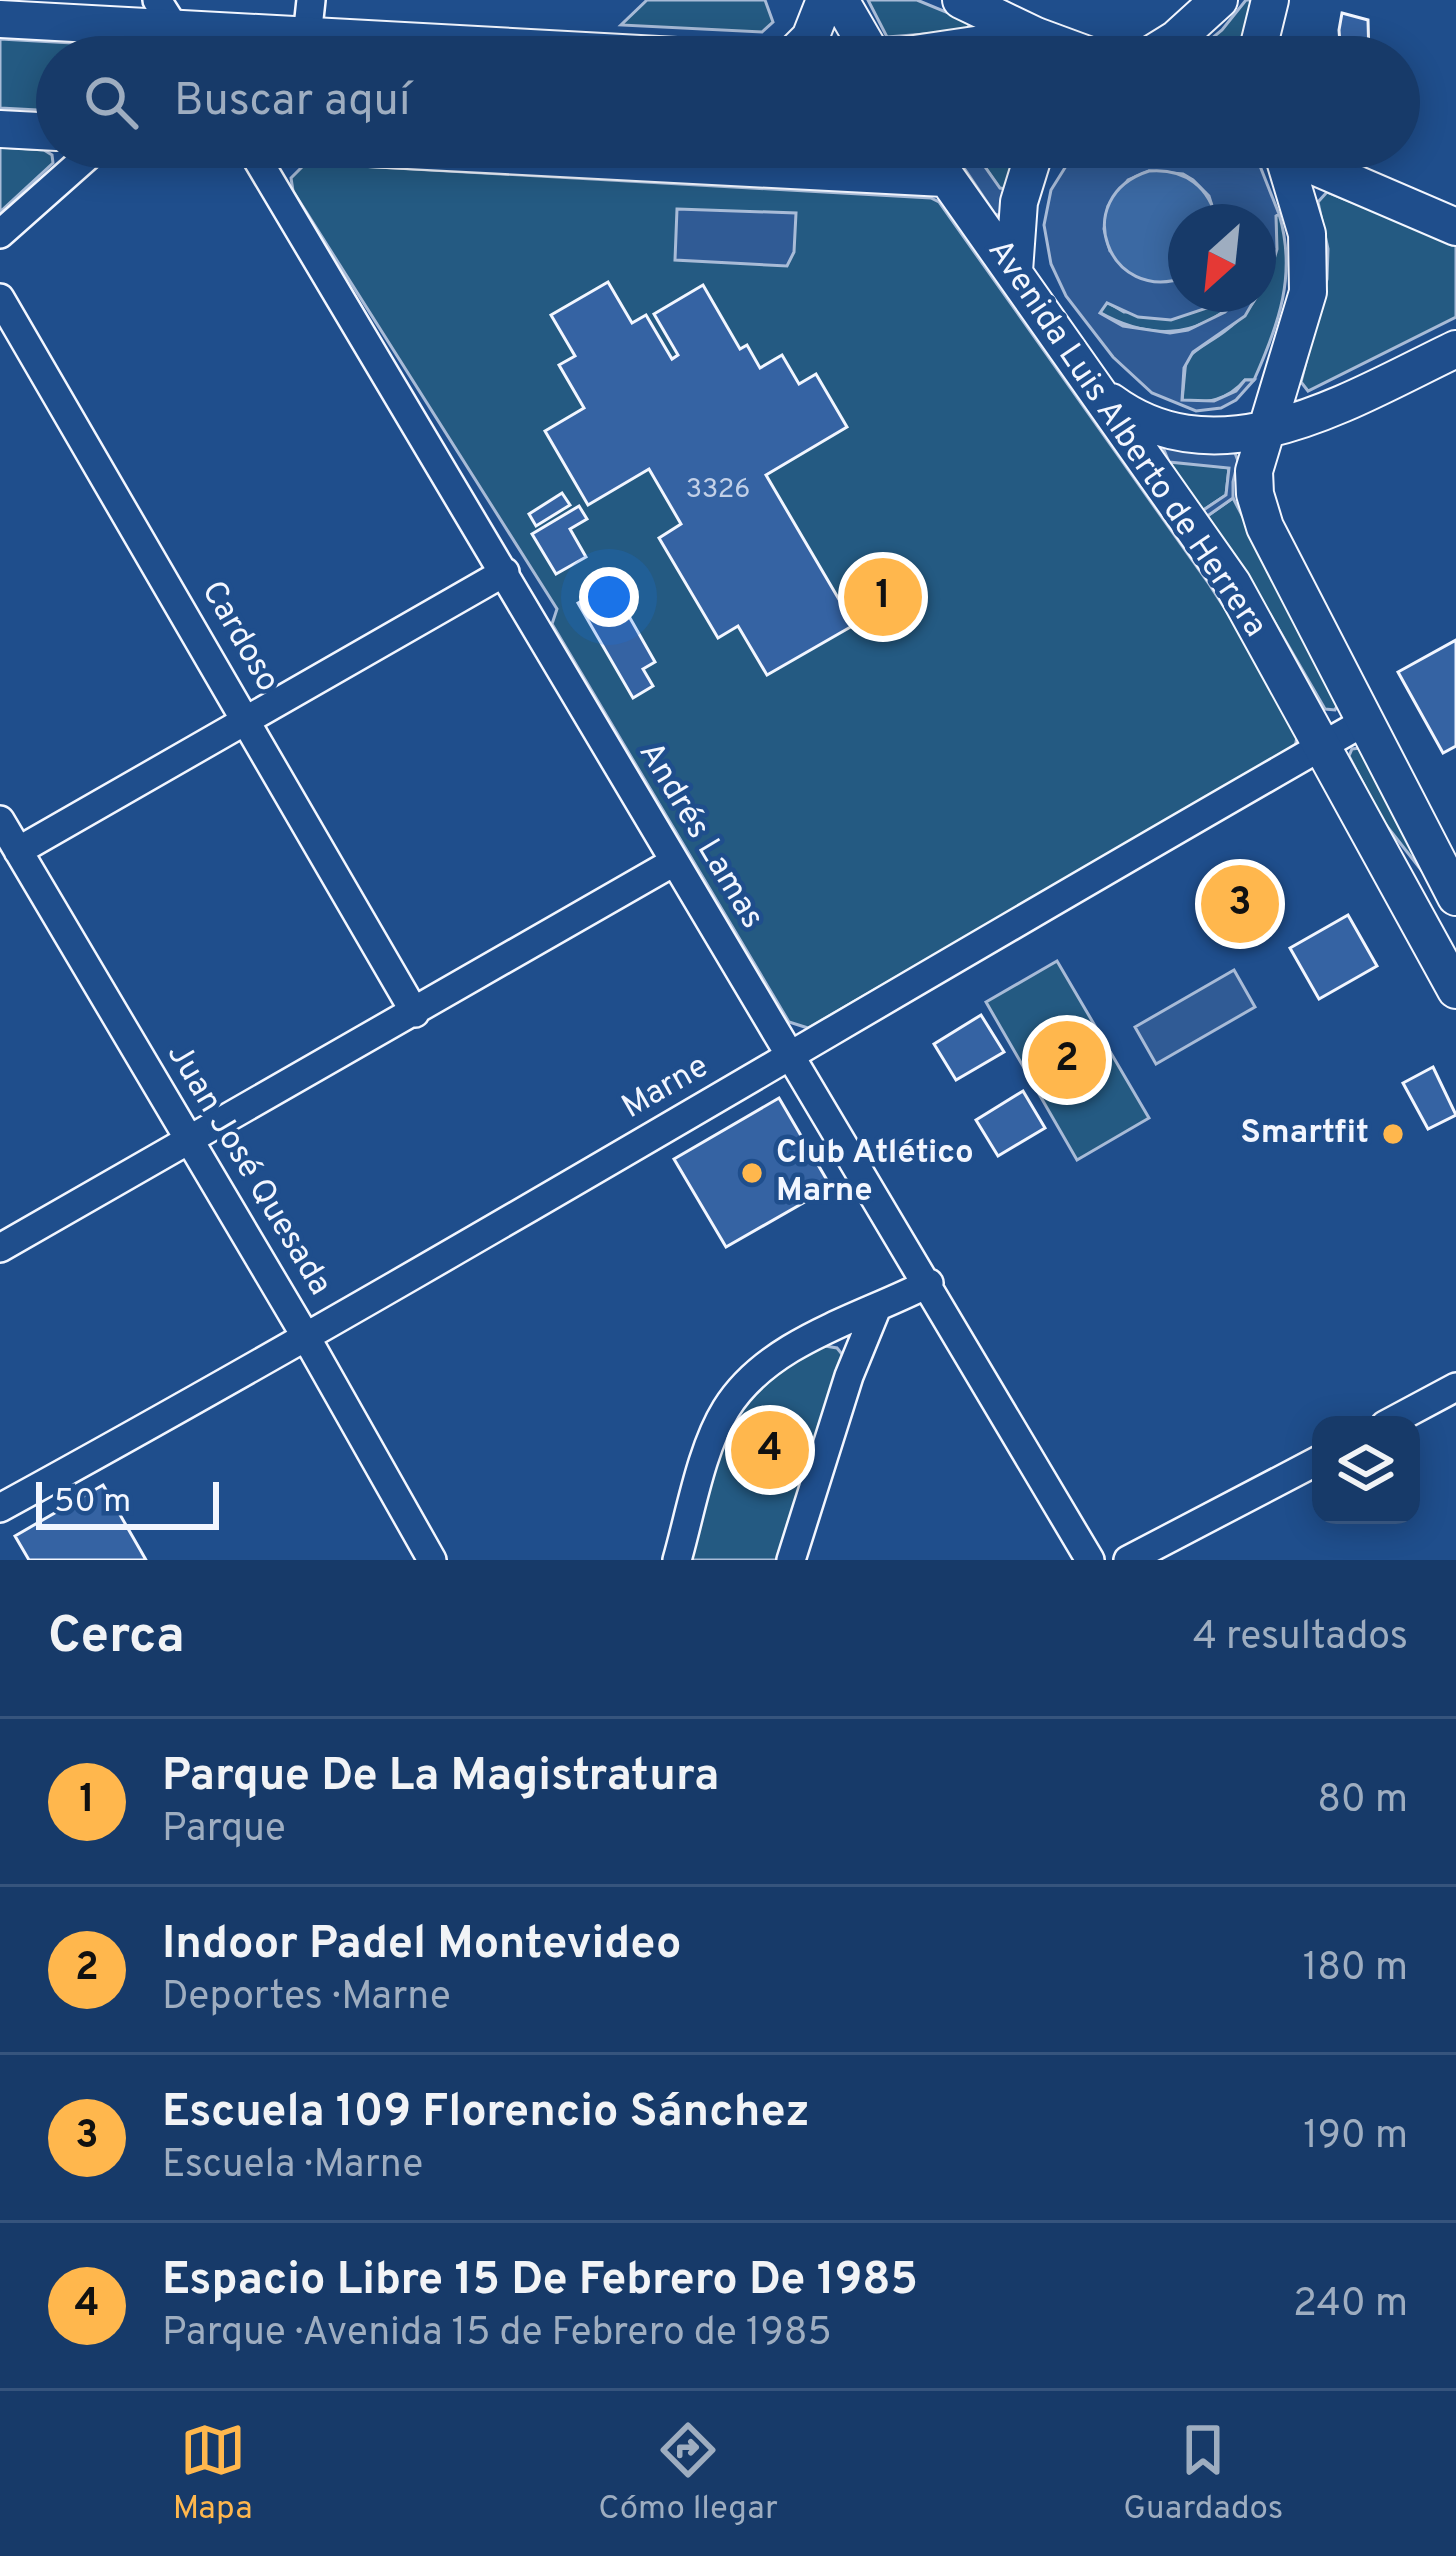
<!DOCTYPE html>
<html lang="es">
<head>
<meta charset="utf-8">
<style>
  body { margin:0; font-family:Overpass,sans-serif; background:#244571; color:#f1f3f6 }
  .controls { position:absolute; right:36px; bottom:36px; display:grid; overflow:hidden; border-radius:24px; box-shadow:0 6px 30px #0003 }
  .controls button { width:108px; height:108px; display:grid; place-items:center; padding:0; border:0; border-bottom:3px solid #36547d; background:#173a69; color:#f1f3f6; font:60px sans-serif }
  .compass { position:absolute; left:1168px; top:204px; width:108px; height:108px; border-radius:50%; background:#173a69; box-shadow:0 6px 30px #0003; rotate:207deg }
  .scale { position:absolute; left:36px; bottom:30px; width:183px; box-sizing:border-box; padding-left:12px; border:6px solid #f2f6ff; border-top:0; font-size:33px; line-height:42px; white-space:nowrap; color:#f2f6ff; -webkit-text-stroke:9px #1f4e8c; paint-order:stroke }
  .you { position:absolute; left:609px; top:597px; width:42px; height:42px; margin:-30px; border:9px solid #fff; border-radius:50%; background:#1a73e8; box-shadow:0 0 0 18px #1a73e833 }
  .badge { display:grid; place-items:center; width:78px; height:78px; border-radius:50%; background:#ffb74d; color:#111; font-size:39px; font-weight:700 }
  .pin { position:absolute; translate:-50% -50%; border:6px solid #fff; box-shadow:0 3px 12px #0006 }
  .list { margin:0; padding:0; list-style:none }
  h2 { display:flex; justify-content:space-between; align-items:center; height:156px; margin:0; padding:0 48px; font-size:51px }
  h2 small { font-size:39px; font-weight:400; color:#9eadc0 }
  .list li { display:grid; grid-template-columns:78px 1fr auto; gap:36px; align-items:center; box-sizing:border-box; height:168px; padding:0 48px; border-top:3px solid #36547d }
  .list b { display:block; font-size:45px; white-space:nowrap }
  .list p { margin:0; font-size:39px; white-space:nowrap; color:#9eadc0 }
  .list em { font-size:39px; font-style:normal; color:#9eadc0 }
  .icon { flex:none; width:66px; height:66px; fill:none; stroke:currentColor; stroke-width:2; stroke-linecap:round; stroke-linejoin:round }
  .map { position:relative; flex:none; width:1456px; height:1560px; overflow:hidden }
  .search { position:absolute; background:#173a69; box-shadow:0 6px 30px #0003; left:36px; right:36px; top:36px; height:132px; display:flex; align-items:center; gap:30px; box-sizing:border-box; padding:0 42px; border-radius:66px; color:#9eadc0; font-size:45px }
  .sheet { height:828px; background:#173a69 }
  nav { display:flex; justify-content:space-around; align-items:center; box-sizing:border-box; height:168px; border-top:3px solid #36547d; background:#173a69; font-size:33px; color:#9eadc0 }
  nav a { display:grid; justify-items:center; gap:6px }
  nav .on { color:#ffb74d }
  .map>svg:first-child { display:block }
</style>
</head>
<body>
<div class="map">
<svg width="1456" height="1560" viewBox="0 0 1456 1560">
  <rect width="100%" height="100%" fill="#1f4e8c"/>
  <path fill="#245a82" stroke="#a8bbd7" stroke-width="3" d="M647,0H765L773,22L762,32L621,25Z
    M868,0H917L968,21L969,27L963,31L887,37Z
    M1246,0H1254L1236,57H1199L1194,53L1222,30Z
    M0,39L164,48L179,57H57V111L0,108Z
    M0,147L44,150L52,155L53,163L0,212Z
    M971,147H1017L1006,189H1000Z
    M306,163L931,198L939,202L1209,584L1253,652L1297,736L1295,748L808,1028L789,1022L552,624L557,609L293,191L291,178Z
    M1327,192L1456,244V317L1308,391L1301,382L1327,279L1328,249L1318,202Z
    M1279,214C1297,274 1279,324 1254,380H1245C1228,400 1207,404 1182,401L1186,359C1198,347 1212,341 1225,331C1261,305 1280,260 1275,216Z
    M1225,294L1236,301C1195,340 1147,339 1099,312L1107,302L1124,312L1207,308Z
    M1174,460L1229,468L1226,495L1202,511L1169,462Z
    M1233,498L1339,702L1335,710L1325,709L1253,585L1206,517Z
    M1360,748L1433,885L1382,820L1349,756L1352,749Z
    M1057,961L1149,1118L1077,1160L986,1002Z
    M825,1346L837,1348L846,1359L783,1560H688L725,1433L749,1389L814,1348Z"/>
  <path fill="#305b95" stroke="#a8bbd7" stroke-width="3" fill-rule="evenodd" d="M950,147H971L1000,188L1006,189L1000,216L995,214Z
    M1078,147H1229L1260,166L1279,214L1276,216L1277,249L1270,273L1245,316L1193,352L1184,368L1182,400L1214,401L1236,391L1245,380H1254L1236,400L1221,408L1196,411L1152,393L1113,357L1066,296L1051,264L1044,225L1051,190ZM1149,171L1183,174L1193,180L1209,196L1217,222H1258V294H1229L1236,301L1225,312L1188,330L1170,333L1123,326L1100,313L1107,303L1138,317L1171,320L1207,308L1225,294H1186V277L1177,280L1110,251L1104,229L1108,206L1128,180Z
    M677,209L796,213L794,252L787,266L675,260Z
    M1162,445L1235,453L1238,461L1233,482V498L1206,517L1202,511L1226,495L1229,468L1169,462Z
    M1234,970L1255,1007L1156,1064L1135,1027Z"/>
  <path fill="#3b69a3" stroke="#a8bbd7" stroke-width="3" d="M1149,171C1185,168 1210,187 1217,222H1186V277C1108,306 1068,197 1149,171Z"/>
  <path fill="#3563a3" stroke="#f2f6ff" stroke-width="3" d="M1342,13L1368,20L1369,57H1341L1339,30Z
    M608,282L632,323L646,315L672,359L678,355L654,314L703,285L740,349L747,345L760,368L782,355L799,384L816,374L847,427L766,475L854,625L767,675L738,626L718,638L659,538L681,524L649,469L588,505L545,431L584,408L559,365L575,356L551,315Z
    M562,493L570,505L536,526L529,514Z
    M579,506L587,519L570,529L586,557L556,574L532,534Z
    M599,591L614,617L626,611L655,662L643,669L653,686L633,698L578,603Z
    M1456,640V746L1443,753L1398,672Z
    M1348,915L1377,966L1319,999L1290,948Z
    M981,1015L1004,1052L956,1080L934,1044Z
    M1433,1067L1456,1115L1428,1129L1403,1083Z
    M1023,1091L1045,1128L998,1156L976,1120Z
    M779,1098L831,1187L726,1247L674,1159Z
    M103,1485L146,1560H29L15,1536Z"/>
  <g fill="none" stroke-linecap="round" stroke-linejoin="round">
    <g stroke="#f2f6ff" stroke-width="32">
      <path id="minor" d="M157,0L193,57
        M307,37L311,0
        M250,147L1090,1560
        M0,234L98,147
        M0,298L415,1013
        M0,820L306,1337L432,1560
        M18,851L505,572
        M0,1248L672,863
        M1385,1425L1456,1387
        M0,1508C460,1256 908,982 1364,722
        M677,1560C690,1515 701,1449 726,1409C768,1341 861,1318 929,1283
        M791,1560L849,1376L876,1310
        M1128,1560L1321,1459"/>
    </g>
    <g stroke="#f2f6ff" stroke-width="40">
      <path id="major" d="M840,0L873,57
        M961,0L1036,36L1093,57
        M0,19L695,57
        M791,57L810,38L825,0
        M894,57L1036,36
        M1147,57L1176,39L1219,0
        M1256,57L1270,0
        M0,129L57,132
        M350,147L944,178
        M925,147L1232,583L1456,990
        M1281,147L1307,234L1308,292L1254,471L1255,494L1265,527L1456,897
        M1272,148L1456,227
        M1014,271L1019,202L1036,147
        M1111,402C1221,483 1353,398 1456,349"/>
    </g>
    <use href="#minor" stroke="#1f4e8c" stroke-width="27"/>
    <use href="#major" stroke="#1f4e8c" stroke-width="36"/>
  </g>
  <g fill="#ffb74d" stroke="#1f4e8c" stroke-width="4.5">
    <circle cx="1393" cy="1134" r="12"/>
    <circle cx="752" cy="1173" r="12"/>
  </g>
  <g text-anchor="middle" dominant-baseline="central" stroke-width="9" stroke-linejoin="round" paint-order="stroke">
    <g font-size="27" fill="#c3d1e8">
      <text x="718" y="490">3326</text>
    </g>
    <g font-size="33" fill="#f2f6ff" stroke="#1f4e8c">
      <text transform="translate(1126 439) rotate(56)">Avenida Luis Alberto de Herrera</text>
      <text transform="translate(239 637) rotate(60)">Cardoso</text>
      <text transform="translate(700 836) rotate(59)">Andrés Lamas</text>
      <text transform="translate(666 1088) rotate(-30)">Marne</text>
      <text transform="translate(248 1170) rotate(59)">Juan José Quesada</text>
    </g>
    <g font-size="33" font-weight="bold" fill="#f2f6ff" stroke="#1f4e8c" text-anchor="end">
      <text x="1369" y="1134">Smartfit</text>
      <text x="776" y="1154" text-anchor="start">Club Atlético<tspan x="776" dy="38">Marne</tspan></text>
    </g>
  </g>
</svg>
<div class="controls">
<button><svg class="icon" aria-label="layers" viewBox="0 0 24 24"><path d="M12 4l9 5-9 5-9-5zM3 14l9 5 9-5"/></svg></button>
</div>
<svg class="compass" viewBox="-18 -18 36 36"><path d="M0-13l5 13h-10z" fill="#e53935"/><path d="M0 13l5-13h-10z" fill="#9eadc0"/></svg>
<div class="scale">50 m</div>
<div class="you"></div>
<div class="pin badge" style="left:883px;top:597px">1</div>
<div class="pin badge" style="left:1067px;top:1060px">2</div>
<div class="pin badge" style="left:1240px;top:904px">3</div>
<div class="pin badge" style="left:770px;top:1450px">4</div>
<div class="search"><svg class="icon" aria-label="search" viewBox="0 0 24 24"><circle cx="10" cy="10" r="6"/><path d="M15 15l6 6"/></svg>Buscar aquí</div>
</div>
<section class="sheet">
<h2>Cerca<small>4 resultados</small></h2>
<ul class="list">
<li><span class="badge">1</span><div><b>Parque De La Magistratura</b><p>Parque</p></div><em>80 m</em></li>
<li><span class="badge">2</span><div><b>Indoor Padel Montevideo</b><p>Deportes · Marne</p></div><em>180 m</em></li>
<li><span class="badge">3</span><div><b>Escuela 109 Florencio Sánchez</b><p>Escuela · Marne</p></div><em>190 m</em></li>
<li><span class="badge">4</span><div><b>Espacio Libre 15 De Febrero De 1985</b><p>Parque · Avenida 15 de Febrero de 1985</p></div><em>240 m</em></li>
</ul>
</section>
<nav>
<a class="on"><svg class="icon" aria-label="map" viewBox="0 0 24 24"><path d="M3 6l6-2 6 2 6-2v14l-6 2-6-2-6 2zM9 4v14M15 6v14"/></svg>Mapa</a>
<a><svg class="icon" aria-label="directions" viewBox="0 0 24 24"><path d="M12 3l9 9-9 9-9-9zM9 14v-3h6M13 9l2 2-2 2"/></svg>Cómo llegar</a>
<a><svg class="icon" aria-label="saved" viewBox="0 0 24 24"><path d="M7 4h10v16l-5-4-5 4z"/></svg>Guardados</a>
</nav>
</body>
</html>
